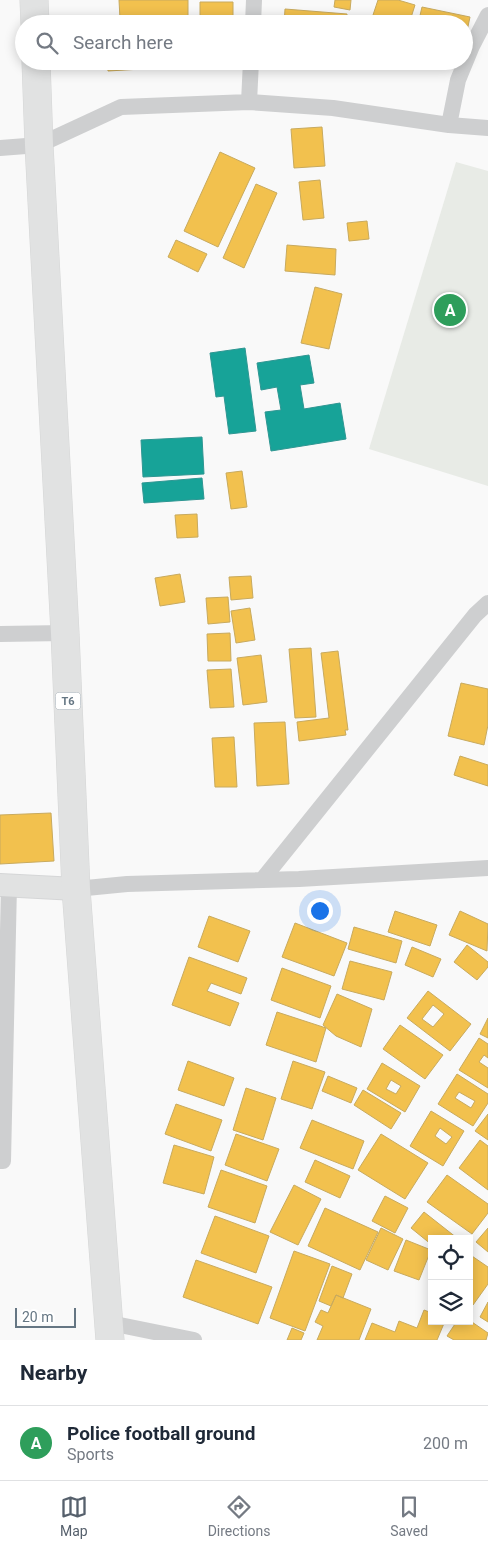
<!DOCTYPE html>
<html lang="en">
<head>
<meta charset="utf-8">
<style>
  body { margin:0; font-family:Roboto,sans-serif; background:#f2f2f3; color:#1f2937 }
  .controls { position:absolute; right:15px; bottom:15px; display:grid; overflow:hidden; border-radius:0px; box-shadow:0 2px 12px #0003 }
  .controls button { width:45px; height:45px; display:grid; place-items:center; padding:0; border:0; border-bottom:1px solid #e0e1e3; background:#fff; color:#1f2937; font:25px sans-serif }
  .scale { position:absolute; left:15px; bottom:12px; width:61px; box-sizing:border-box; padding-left:5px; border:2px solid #657683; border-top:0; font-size:14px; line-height:18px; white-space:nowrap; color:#657683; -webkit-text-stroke:4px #fff; paint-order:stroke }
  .you { position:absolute; left:319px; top:910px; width:18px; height:18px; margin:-12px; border:4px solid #fff; border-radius:50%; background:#1a73e8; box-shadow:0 0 0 8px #1a73e833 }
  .badge { display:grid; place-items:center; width:32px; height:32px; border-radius:50%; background:#56606c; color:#fff; font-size:16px; font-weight:700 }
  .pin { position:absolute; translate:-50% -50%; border:2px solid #fff; box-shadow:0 1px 5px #0006 }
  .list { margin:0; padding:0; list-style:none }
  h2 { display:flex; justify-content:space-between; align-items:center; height:65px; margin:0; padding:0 20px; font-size:21px }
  h2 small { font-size:16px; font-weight:400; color:#747a83 }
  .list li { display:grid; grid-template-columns:32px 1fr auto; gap:15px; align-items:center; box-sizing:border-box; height:75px; padding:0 20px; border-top:1px solid #e0e1e3 }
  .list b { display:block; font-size:19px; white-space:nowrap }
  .list p { margin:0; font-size:16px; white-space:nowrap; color:#747a83 }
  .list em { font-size:16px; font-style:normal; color:#747a83 }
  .icon { flex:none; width:28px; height:28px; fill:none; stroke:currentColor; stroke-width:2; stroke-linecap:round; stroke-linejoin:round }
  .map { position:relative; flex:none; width:488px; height:1340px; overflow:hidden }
  .search { position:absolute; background:#fff; box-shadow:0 2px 12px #0003; left:15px; right:15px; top:15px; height:55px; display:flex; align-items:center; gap:12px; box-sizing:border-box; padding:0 18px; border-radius:28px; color:#747a83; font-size:19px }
  .sheet { height:140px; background:#fff }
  nav { display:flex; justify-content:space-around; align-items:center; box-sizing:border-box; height:70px; border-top:1px solid #e0e1e3; background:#fff; font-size:14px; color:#747a83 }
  nav a { display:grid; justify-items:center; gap:2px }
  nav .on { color:#56606c }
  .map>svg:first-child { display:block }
</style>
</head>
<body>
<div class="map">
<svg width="488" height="1340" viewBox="0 0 488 1340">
  <rect width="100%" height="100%" fill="#f9f9f9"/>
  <path fill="#e8ebe6" d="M456,162L488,171V486L369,449Z"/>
  <path fill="#f2c14e" stroke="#c8aa5e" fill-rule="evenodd" d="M119,0H188V18L120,19Z
    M335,0H351L350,10L334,7Z
    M378,0H398L415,5L409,24H390L372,18Z
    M200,2H233V24H200Z
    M422,7L470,17L464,45V24H418Z
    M285,9L347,14V24H284Z
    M107,61H192V66L108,71Z
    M322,127L325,166L294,168L291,129Z
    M220,152L255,168L218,247L184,231Z
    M320,180L324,218L303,220L299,182Z
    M256,184L277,193L244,268L223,258Z
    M367,221L369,239L349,241L347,223Z
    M176,240L207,254L198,272L168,257Z
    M287,245L336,249L335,275L285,271Z
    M315,287L342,294L329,349L301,343Z
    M242,471L247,507L231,509L226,473Z
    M197,514L198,537L177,538L175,515Z
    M180,574L185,602L160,606L155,578Z
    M251,576L253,598L231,600L229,577Z
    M228,597L230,622L208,624L206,598Z
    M250,608L255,640L236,643L231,611Z
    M230,633L231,661H208L207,634Z
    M311,648L316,717L295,718L289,649Z
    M338,651L348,730H345L346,735L299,741L297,722L329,718L321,653Z
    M261,655L267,702L243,705L237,658Z
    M231,669L234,707L210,708L207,670Z
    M461,683L488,689V725L484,745L448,736Z
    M285,722L289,784L257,786L254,723Z
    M234,737L237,787H215L212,738Z
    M460,756L488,765V786L454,775Z
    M51,813L54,861L0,864V815Z
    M395,911L437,925L430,946L388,932Z
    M460,911L488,924L487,951L449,935Z
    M209,916L250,931L238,962L198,947Z
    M295,923L347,943L334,976L282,957Z
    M354,927L402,941L396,963L348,949Z
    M467,945L488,962V967L477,980L454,962Z
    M412,947L441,959L433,977L405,965Z
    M189,957L247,978L241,994L211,983L207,991L239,1003L230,1026L172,1005Z
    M350,961L392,972L384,1000L342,989Z
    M282,968L331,986L320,1018L271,1000Z
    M428,991L471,1024L450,1051L407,1018ZM433,1005L444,1014L433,1027L422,1019Z
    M337,994L372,1009L361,1047L336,1036L323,1025Z
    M277,1012L326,1028L316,1062L266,1045Z
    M488,1018V1038L480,1034Z
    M400,1025L443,1055L425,1079L383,1049Z
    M479,1038L488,1044V1058L484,1055L479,1062L488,1068V1088L459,1070Z
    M188,1061L234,1078L224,1106L178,1090Z
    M293,1061L325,1072L312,1109L281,1099Z
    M382,1063L420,1086L405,1112L367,1089ZM391,1080L401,1086L396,1094L386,1089Z
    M457,1074L488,1094V1103L473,1126L438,1104ZM459,1092L475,1101L471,1108L455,1098Z
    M328,1076L357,1088L351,1103L322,1091Z
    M246,1088L276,1098L263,1140L233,1130Z
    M363,1090L401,1113L391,1129L354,1105Z
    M176,1104L222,1120L211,1151L165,1134Z
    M431,1111L464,1131L443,1166L410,1146ZM440,1128L452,1137L446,1144L435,1136Z
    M488,1114V1140L475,1131Z
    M312,1120L364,1141L353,1169L300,1148Z
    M236,1134L279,1149L267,1181L225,1165Z
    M381,1134L428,1163L405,1199L358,1170Z
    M480,1140L488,1146V1190L459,1168Z
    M174,1145L214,1157L204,1194L163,1183Z
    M315,1160L350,1176L340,1198L305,1182Z
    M221,1170L267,1186L255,1223L208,1207Z
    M447,1175L488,1204V1213L472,1234L427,1202Z
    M294,1185L321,1199L298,1245L270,1232Z
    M385,1196L408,1208L395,1233L372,1221Z
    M325,1208L378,1232L360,1270L308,1246Z
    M424,1212L457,1238L456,1239H432V1245L411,1228Z
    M215,1216L269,1236L256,1273L201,1253Z
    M381,1228L403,1239L388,1270L366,1260Z
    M488,1228V1252L476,1242Z
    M406,1240L431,1250L419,1280L394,1271Z
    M294,1251L330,1264L305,1331L270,1318Z
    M469,1254L488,1267V1284L473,1305L469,1302Z
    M196,1260L272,1287L258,1324L183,1297Z
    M332,1266L352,1274L343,1298L336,1295L331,1306L319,1301Z
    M336,1295L371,1309L359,1340H317L323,1326L315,1322L321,1310L328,1313Z
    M488,1302V1322L480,1317Z
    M424,1310L432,1313V1321H445L437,1340H365L372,1323L395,1332L399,1321L417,1328Z
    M469,1320L488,1333L486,1340H454L447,1336L457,1321Z
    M292,1328L304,1333L301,1340H287Z"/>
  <path fill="#17a398" stroke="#2e9692" d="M245,348L256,431L229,434L224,396L216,397L210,353Z
    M309,355L314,383L300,385L304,409L340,403L346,439L271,451L265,412L281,410L277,387L261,390L257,363Z
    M202,437L204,474L143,477L141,440Z
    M202,478L204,499L144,503L142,483Z"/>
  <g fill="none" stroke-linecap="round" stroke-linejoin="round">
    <g stroke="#d5d6d7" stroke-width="24">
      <path id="secondary" d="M0,885L76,889"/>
    </g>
    <g stroke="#d5d6d6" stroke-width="29">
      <path id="highway" d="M34,0L35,24
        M36,61L39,145L65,633L76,889L110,1340"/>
    </g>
    <path stroke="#cecfd0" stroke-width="16" d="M253,24L254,0
      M249,102L251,61
      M449,125L458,80L472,46L488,15
      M0,148L39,145L121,107L249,102L333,108L449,125L488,128
      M0,634L65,633
      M262,880L475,615L488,603
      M76,889L127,884L299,879L488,868
      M0,1161H3L9,885
      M110,1323L194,1340"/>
    <use href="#secondary" stroke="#e1e2e2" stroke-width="22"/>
    <use href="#highway" stroke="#e1e2e2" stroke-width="28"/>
  </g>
  <g text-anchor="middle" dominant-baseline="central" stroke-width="5" stroke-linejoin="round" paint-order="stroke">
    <rect fill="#fff" stroke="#939fa8" stroke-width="1" x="55.5" y="692.5" width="25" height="17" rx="4"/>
    <g font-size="11" font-weight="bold" fill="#657683">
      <text x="68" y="701">T6</text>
    </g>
  </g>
</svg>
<div class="controls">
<button><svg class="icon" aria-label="locate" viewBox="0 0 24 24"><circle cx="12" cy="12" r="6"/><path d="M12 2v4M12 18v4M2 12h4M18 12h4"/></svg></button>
<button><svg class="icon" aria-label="layers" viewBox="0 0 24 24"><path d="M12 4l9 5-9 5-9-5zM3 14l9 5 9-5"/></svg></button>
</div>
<div class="scale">20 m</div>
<div class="you"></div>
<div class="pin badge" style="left:450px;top:310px;background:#2e9e5b">A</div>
<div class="search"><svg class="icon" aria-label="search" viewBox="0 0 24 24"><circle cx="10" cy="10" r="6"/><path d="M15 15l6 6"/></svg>Search here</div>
</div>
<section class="sheet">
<h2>Nearby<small></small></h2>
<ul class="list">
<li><span class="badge" style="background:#2e9e5b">A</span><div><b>Police football ground</b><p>Sports</p></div><em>200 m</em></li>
</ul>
</section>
<nav>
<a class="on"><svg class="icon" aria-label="map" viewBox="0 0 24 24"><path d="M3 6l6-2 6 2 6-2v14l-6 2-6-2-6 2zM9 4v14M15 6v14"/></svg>Map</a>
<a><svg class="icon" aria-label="directions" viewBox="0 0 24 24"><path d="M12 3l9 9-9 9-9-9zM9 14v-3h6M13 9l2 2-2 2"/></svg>Directions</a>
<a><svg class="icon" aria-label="saved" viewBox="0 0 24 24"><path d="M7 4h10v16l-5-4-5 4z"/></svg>Saved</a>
</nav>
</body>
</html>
